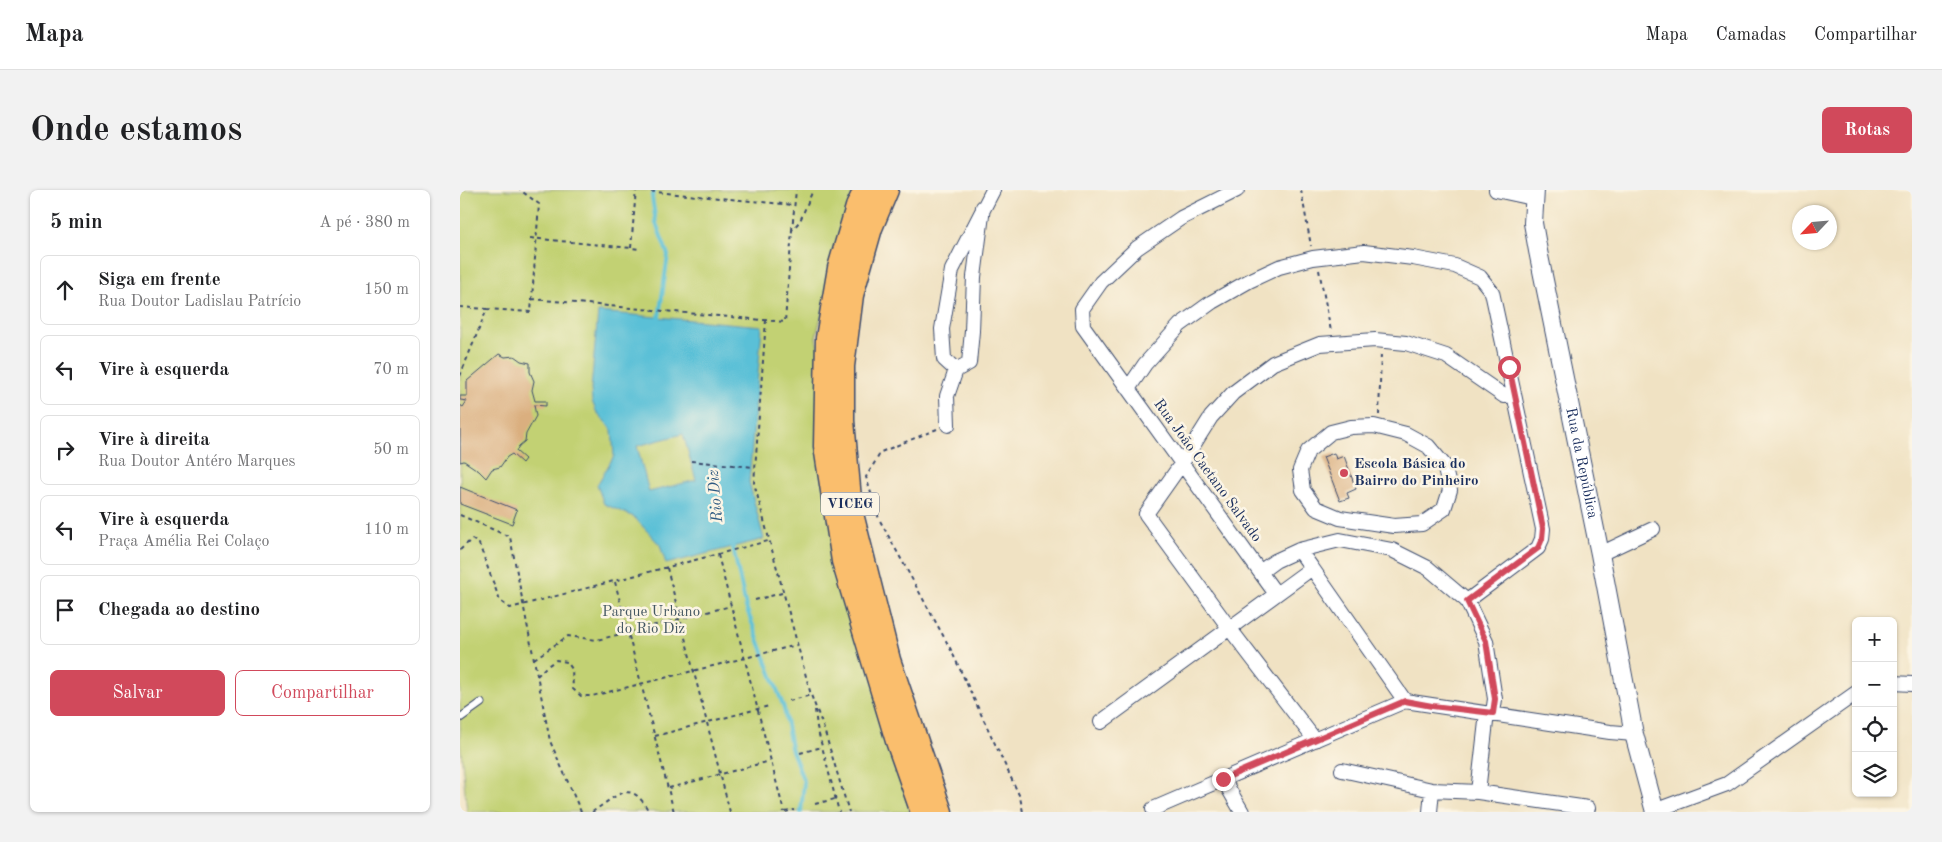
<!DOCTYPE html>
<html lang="pt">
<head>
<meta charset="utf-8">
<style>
  body { margin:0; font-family:"Old Standard TT",serif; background:#f2f2f2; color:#202124 }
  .controls { position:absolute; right:15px; bottom:15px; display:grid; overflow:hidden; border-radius:8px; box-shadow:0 1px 4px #0004 }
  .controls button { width:45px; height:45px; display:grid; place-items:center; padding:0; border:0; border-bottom:1px solid #e0e0e0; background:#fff; color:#202124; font:25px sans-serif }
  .compass { position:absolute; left:1332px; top:15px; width:45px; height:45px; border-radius:50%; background:#fff; box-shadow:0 1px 4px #0004; rotate:244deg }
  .stop { position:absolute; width:15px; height:15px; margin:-11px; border:4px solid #d1495b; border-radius:50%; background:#fff }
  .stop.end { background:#d1495b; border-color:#fff; box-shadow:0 1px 5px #0008 }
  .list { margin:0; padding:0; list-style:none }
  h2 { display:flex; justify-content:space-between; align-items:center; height:65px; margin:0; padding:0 20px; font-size:21px }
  h2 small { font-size:16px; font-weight:400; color:#757577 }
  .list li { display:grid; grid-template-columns:32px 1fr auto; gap:15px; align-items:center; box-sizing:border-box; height:70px; margin:0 10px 10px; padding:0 10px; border:1px solid #e0e0e0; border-radius:8px }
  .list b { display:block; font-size:19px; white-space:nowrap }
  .list p { margin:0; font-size:16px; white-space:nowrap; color:#757577 }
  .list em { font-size:16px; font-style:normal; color:#757577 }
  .actions { display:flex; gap:10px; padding:15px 20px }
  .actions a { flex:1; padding:11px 0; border:1px solid #d1495b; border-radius:8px; text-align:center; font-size:18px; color:#d1495b }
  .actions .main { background:#d1495b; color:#fff }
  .icon { flex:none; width:28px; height:28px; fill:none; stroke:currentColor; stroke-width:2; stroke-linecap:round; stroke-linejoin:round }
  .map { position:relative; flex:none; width:1452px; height:622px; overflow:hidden; border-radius:8px }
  header { display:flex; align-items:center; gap:30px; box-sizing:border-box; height:70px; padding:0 25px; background:#fff; border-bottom:1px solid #e0e0e0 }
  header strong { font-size:24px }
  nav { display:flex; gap:28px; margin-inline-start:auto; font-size:18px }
  .intro { display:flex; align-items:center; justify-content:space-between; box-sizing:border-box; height:120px; padding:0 30px }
  h1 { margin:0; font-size:35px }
  .button { padding:12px 22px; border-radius:8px; background:#d1495b; color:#fff; font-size:18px; font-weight:700 }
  main { display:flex; gap:30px; padding:0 30px }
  aside { flex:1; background:#fff; border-radius:8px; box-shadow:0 1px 4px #0004 }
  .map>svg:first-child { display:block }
</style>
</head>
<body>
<header>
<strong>Mapa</strong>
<nav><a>Mapa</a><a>Camadas</a><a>Compartilhar</a></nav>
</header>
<div class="intro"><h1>Onde estamos</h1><a class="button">Rotas</a></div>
<main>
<aside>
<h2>5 min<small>A pé · 380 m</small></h2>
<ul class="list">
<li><svg class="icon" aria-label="ahead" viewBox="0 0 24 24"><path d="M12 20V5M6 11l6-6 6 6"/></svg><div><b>Siga em frente</b><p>Rua Doutor Ladislau Patrício</p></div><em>150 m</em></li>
<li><svg class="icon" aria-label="left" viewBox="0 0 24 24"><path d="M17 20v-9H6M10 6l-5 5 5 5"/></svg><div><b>Vire à esquerda</b></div><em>70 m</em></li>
<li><svg class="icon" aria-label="right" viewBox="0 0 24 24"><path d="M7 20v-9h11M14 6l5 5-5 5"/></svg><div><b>Vire à direita</b><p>Rua Doutor Antéro Marques</p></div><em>50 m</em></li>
<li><svg class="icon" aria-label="left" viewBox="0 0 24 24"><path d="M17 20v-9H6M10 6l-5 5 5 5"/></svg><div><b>Vire à esquerda</b><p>Praça Amélia Rei Colaço</p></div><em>110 m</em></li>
<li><svg class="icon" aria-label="arrive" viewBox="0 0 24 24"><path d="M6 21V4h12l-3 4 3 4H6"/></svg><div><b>Chegada ao destino</b></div></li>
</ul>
<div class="actions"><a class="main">Salvar</a><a>Compartilhar</a></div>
</aside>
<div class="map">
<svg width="1452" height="622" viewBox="0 0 1452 622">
  <rect width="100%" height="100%" fill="#fcf5e5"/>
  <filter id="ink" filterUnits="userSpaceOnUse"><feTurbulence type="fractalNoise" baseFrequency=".02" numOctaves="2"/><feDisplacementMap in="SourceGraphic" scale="10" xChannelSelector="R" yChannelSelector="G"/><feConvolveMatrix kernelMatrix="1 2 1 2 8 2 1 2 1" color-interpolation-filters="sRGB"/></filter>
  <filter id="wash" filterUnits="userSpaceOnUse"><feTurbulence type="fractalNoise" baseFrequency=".0096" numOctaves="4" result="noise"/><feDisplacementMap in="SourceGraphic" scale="20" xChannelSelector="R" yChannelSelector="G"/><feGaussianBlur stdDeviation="1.12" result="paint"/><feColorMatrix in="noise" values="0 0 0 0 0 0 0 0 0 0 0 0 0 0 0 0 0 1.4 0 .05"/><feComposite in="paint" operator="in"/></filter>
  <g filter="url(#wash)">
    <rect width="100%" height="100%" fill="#f0e2c3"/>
    <path fill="#c2d173" stroke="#6e8068" d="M0,0H393L356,147L450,622H7L0,550Z"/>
    <path fill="#5ac0d7" stroke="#3a789a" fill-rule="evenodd" d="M138,122L302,136L289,292L304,349L206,374L200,355L174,327L144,314L137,295L154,266L152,240L136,221L132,211L131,199ZM223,244L236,290L189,302L177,256Z"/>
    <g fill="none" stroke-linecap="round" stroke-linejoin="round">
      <path stroke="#5ac0d7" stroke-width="4" d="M195,0L192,7L196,33L208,65L199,127L200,131
        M272,353L286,417L324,518L331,558L344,592L341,622"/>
    </g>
    <g id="blocks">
      <path fill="#daaf7f" d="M39,164L45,167L54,166L61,171L70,173V182L74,191L72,200L75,211H86V216L74,215L76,226L66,244L65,251L59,256L56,261L65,269L62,273L52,264L47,267L40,277L32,279L26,288L19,281L4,271L0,272V215L3,217L7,211L0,210V206H7V191Z
        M874,263L876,269L884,266L896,299L887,303L889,308L880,311L863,267Z
        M0,297L57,320L52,334L0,314Z"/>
    </g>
  </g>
  <g filter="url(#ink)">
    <use href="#blocks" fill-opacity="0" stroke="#3b4a6d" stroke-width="1"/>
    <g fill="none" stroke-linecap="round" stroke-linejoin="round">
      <g stroke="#3b4a6d" stroke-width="9">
        <path id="service" d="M0,528L21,513"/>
      </g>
      <g stroke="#3b4a6d" stroke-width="16">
        <path id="minor" d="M777,0L721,28L677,58L641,92L622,119L623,136L800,382
          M1036,0L1073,8
          M523,17L514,87L512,141L509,173L496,180L484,169L482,139L492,80L533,0
          M668,199L685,174L720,135L752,112L789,91L819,77L853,68L904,62L953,68L995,76L1020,87L1032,102L1083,339L1082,349L1078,358L1007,411
          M488,235L487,206L496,180
          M914,236L946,244L968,256L984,275L990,300L984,319L962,334L934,336L880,328L856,318L843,300L840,280L848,261L871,242L891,237Z
          M1140,364L1193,339
          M816,404L800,382L815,371L839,360L880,350L932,360L968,378L1007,411L1026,451L1035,509L1033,523
          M1433,493L1452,494
          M945,511L1150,542L1174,544
          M641,532L852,378L839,360
          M855,550L770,439L686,324L722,273L751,227L773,203L813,173L860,154L915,150L946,153L986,166L1044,206L1054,205
          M882,580L972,600L1018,602L1128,618
          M763,589L782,622
          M1018,602L1027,523
          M693,619L945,511L852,378
          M1194,621L1267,594L1396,503
          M970,622L972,600"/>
      </g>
      <g stroke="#3b4a6d" stroke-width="20">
        <g id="tertiary">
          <path id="s1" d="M1075,0L1073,33L1078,61L1140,364L1174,544L1195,622"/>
        </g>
      </g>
      <g stroke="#3b4a6d" stroke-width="25">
        <path id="trunk" d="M405,0L397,17L379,78L367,148L365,256L383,371L437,551L462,622
          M427,0L411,38L392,105L383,176V231L391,320L429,470L481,622"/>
      </g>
      <path stroke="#3b4a6d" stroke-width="2" stroke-dasharray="4 4" stroke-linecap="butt" d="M175,0L334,15
        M841,0L851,56
        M332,40L336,0
        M70,48L181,59
        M171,58L176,0
        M859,80L871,141
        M72,109L325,132L332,40L340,31L353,0
        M0,117L27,119
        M306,130L294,293L351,505L363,536L389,622
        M0,186L27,119L71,122L79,14L60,0
        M919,225L921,163
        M477,239L421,262L406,287L419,329L490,458L560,607L563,622
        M231,271L294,277
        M0,325L50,347L90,551L121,622
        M0,360L12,349L19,354L40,411L50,418L308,351
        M258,365L324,622
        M207,378L270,622
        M155,392L214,622
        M295,410L322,403
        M74,469L108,446L137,450L271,416
        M77,486L86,477L96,470L107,472L112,479L113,499L121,506H132L337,455
        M329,511L351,505
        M355,520L357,537L379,622
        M195,546L309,516
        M340,563L362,557
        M209,598L310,571
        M355,614L375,609
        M132,622C157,606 171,587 189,622
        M325,622L334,620"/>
      <use href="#service" stroke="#fff" stroke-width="7"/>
      <use href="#minor" stroke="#fff" stroke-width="14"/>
      <use href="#tertiary" stroke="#fff" stroke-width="18"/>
      <use href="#trunk" stroke="#fabe6d" stroke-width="22"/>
    </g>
  </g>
  <g fill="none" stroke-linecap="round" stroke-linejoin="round" filter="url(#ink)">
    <path stroke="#d1495b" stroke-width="6" d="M763,589L945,511L972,516L1033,523L1035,509L1026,451L1007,411L1078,358L1082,349L1083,338L1049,177"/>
  </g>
  <circle fill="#d1495b" stroke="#fcf5e5" stroke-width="2" cx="884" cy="283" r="5"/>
  <g text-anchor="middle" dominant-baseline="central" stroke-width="5" stroke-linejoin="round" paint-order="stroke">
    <rect fill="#fcf5e5" stroke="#5e6a86" stroke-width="1" x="361" y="302.5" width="58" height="23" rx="4"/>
    <g font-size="14" font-weight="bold" fill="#1b2f5e">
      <text x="390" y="314">VICEG</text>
    </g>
    <g font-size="15" fill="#1b2f5e" stroke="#fcf5e5">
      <text stroke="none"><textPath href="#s1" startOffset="278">Rua da República</textPath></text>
      <text transform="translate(747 281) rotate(54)">Rua João Caetano Salvado</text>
    </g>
    <g font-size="15" font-weight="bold" fill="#1b2f5e" stroke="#fcf5e5" text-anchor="start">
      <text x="894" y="274">Escola Básica do<tspan x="894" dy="17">Bairro do Pinheiro</tspan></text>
    </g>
    <g font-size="15" fill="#455863" stroke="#fcf5e5">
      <text x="191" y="422">Parque Urbano<tspan x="191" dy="17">do Rio Diz</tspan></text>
    </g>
    <g font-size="16" font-style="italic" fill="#2e5a82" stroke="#fcf5e5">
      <text transform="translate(256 306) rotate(-95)">Rio Diz</text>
    </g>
  </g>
</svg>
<div class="controls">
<button>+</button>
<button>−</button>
<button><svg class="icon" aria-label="locate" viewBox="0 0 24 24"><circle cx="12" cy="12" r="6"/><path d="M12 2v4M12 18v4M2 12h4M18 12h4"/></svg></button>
<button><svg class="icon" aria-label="layers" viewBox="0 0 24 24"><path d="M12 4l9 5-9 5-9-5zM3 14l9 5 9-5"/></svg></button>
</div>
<svg class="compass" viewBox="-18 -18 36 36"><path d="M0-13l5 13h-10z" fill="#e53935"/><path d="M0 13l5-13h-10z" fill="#757577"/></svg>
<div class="stop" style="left:1049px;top:177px"></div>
<div class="stop end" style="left:763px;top:589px"></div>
</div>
</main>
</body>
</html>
